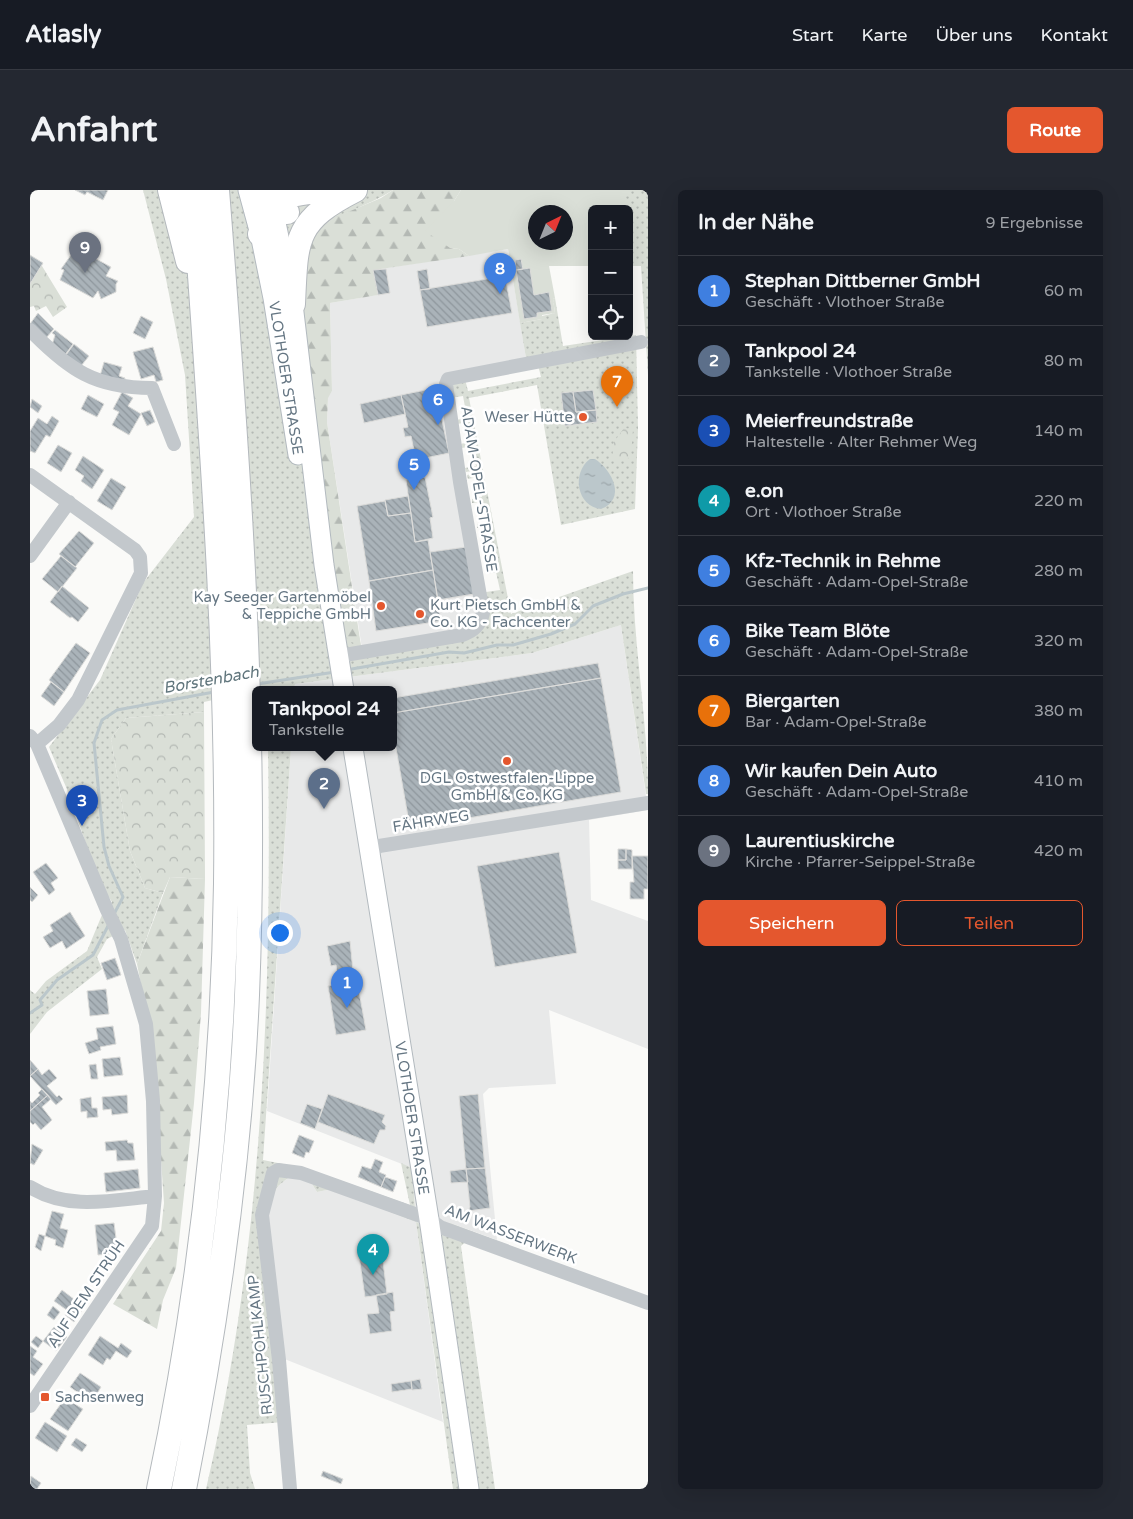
<!DOCTYPE html>
<html lang="de">
<head>
<meta charset="utf-8">
<style>
  body { margin:0; font-family:"Varela Round",sans-serif; background:#242831; color:#f1f3f6 }
  .controls { position:absolute; right:15px; top:15px; display:grid; overflow:hidden; border-radius:8px; box-shadow:0 5px 20px #0002 }
  .controls button { width:45px; height:45px; display:grid; place-items:center; padding:0; border:0; border-bottom:1px solid #363941; background:#171b24; color:#f1f3f6; font:25px sans-serif }
  .compass { position:absolute; left:498px; top:15px; width:45px; height:45px; border-radius:50%; background:#171b24; box-shadow:0 5px 20px #0002; rotate:43deg }
  .you { position:absolute; left:249px; top:742px; width:18px; height:18px; margin:-12px; border:4px solid #fff; border-radius:50%; background:#1a73e8; box-shadow:0 0 0 8px #1a73e833 }
  .badge { display:grid; place-items:center; width:32px; height:32px; border-radius:50%; background:#e4572e; color:#fff; font-size:16px; font-weight:700 }
  .pin { position:absolute; translate:-50% -41px; filter:drop-shadow(0 1px 2px #0008) }
  .pin::after { content:''; position:absolute; top:26px; width:18px; height:15px; background:inherit; clip-path:polygon(0 0,100% 0,50% 100%) }
  .popup { position:absolute; left:222px; top:496px; width:145px; height:65px; box-sizing:border-box; display:grid; place-content:center; border-radius:8px; background:#171b24; filter:drop-shadow(0 1px 4px #0005); font-size:16px; white-space:nowrap; color:#9ea1a6 }
  .popup b { font-size:19px; color:#f1f3f6 }
  .popup::after { content:''; position:absolute; left:50%; top:100%; margin-left:-10px; border:10px solid transparent; border-top-color:#171b24 }
  .list { margin:0; padding:0; list-style:none }
  h2 { display:flex; justify-content:space-between; align-items:center; height:65px; margin:0; padding:0 20px; font-size:21px }
  h2 small { font-size:16px; font-weight:400; color:#9ea1a6 }
  .list li { display:grid; grid-template-columns:32px 1fr auto; gap:15px; align-items:center; box-sizing:border-box; height:70px; padding:0 20px; border-top:1px solid #363941 }
  .list b { display:block; font-size:19px; white-space:nowrap }
  .list p { margin:0; font-size:16px; white-space:nowrap; color:#9ea1a6 }
  .list em { font-size:16px; font-style:normal; color:#9ea1a6 }
  .actions { display:flex; gap:10px; padding:15px 20px }
  .actions a { flex:1; padding:11px 0; border:1px solid #e4572e; border-radius:8px; text-align:center; font-size:18px; color:#e4572e }
  .actions .main { background:#e4572e; color:#fff }
  .icon { flex:none; width:28px; height:28px; fill:none; stroke:currentColor; stroke-width:2; stroke-linecap:round; stroke-linejoin:round }
  .map { position:relative; flex:none; width:618px; height:1299px; overflow:hidden; border-radius:8px }
  header { display:flex; align-items:center; gap:30px; box-sizing:border-box; height:70px; padding:0 25px; background:#171b24; border-bottom:1px solid #363941 }
  header strong { font-size:24px }
  nav { display:flex; gap:28px; margin-inline-start:auto; font-size:18px }
  .intro { display:flex; align-items:center; justify-content:space-between; box-sizing:border-box; height:120px; padding:0 30px }
  h1 { margin:0; font-size:35px }
  .button { padding:12px 22px; border-radius:8px; background:#e4572e; color:#fff; font-size:18px; font-weight:700 }
  main { display:flex; gap:30px; padding:0 30px }
  aside { flex:1; background:#171b24; border-radius:8px; box-shadow:0 5px 20px #0002 }
  .map>svg:first-child { display:block }
</style>
</head>
<body>
<header>
<strong>Atlasly</strong>
<nav><a>Start</a><a>Karte</a><a>Über uns</a><a>Kontakt</a></nav>
</header>
<div class="intro"><h1>Anfahrt</h1><a class="button">Route</a></div>
<main>
<div class="map">
<svg width="618" height="1299" viewBox="0 0 618 1299">
  <defs>
    <pattern id="grass-dots" width="8" height="8" patternUnits="userSpaceOnUse" patternTransform="scale(1.25)"><rect width="8" height="8" fill="#dadfd7"/><path d="M2 2h.1M6 6h.1" fill="none" stroke="#b4b9b4" stroke-width="1.8" stroke-linecap="round"/></pattern>
    <pattern id="forest-firs" width="22" height="20" patternUnits="userSpaceOnUse" patternTransform="scale(1.25)"><rect width="22" height="20" fill="#dadfd7"/><path d="M5 1l3.5 6h-7zM16 11l3.5 6h-7z" fill="#b4b9b4"/></pattern>
    <pattern id="park-crowns" width="20" height="18" patternUnits="userSpaceOnUse" patternTransform="scale(1.25)"><rect width="20" height="18" fill="#dadfd7"/><path d="M2 6a3 3 0 1 1 6 0M12 15a3 3 0 1 1 6 0" fill="none" stroke="#b4b9b4"/></pattern>
    <pattern id="water-ripples" width="26" height="14" patternUnits="userSpaceOnUse" patternTransform="scale(1.25)"><rect width="26" height="14" fill="#bbc7cb"/><path d="M2 4q2-2 4 0t4 0M15 11q2-2 4 0t4 0" fill="none" stroke="#9ca6aa"/></pattern>
    <pattern id="building-back-hatch" width="6" height="6" patternUnits="userSpaceOnUse" patternTransform="scale(1.25)"><rect width="6" height="6" fill="#aab3b9"/><path d="M-1 5l2 2M0 0l6 6M5-1l2 2" fill="none" stroke="#8e969c"/></pattern>
  </defs>
  <rect width="100%" height="100%" fill="#fafaf8"/>
  <path fill="#e8e9e9" d="M478,59L496,168L422,194L450,440L333,465L297,232L298,207L302,201L300,113L347,105L343,80Z
    M591,435L618,620L559,630L561,710L618,731V859L519,820L526,894L459,898L453,904L467,1050L420,1033L422,1047L386,1032L413,1232L252,1168L236,1025L247,997L259,987L279,989L287,1002L302,999L386,1031L382,978L237,921L261,558H363V500H264L265,494L502,463Z"/>
  <path fill="url(#grass-dots)" d="M113,0H363C340,15 313,22 290,37L268,139L331,456L436,450L456,402L470,400L466,382L456,384L455,379L465,377L458,337L447,338V334L457,332L453,312L442,313V309L452,307L448,287L438,289L437,285L447,283V280L436,282L435,278L446,276L442,256L432,258L431,254L441,252L438,232L427,234L426,230L437,228L433,206L420,208L422,194L435,189L438,201L511,187L508,175L496,168L490,133L512,129V126L525,123L523,109L525,108L533,156L606,145L608,239L605,319L531,335L507,195L439,208L481,424L603,381C603,456 618,529 618,604H616L591,435L502,463L265,494L264,500H237V498L174,512V522L96,528L81,549L100,661L115,698L133,703L107,774L95,740L77,749L67,767L72,779L17,822L0,844V800L5,804L16,791L57,761L74,720L82,712L70,693L36,597L19,557L70,490L113,393L164,327L155,185L136,89Z
    M596,0H618V185L611,76H599V19H596Z
    M238,558H261L233,970L278,979L380,1015L371,973L382,978L386,1032L422,1047L420,1033L618,1108L437,1051L431,1056L465,1299H423L386,1032L302,999L287,1002L279,989L259,987L247,997L236,1025L253,1232L217,1235L220,1283L225,1299H176C233,1056 242,806 238,558Z"/>
  <path fill="url(#forest-firs)" d="M363,0H431L424,11L420,58L429,59L439,66L344,80L348,105L300,113L302,201L298,208L297,232L331,456L319,451L313,443L268,139L277,46L306,27L351,8Z
    M140,687L175,689L171,823L164,913L146,1078L133,1110L127,1139L83,1114L131,1041L134,1013L127,912L119,835L107,774Z"/>
  <path fill="url(#park-crowns)" d="M13,73L12,76L37,117L23,127L16,116L6,121L4,116L0,117V94Z
    M594,238L603,239L601,265L596,271H585L582,269L584,252Z
    M174,522L175,689L140,687L133,703L115,698L100,661L81,549L96,528Z"/>
  <path fill="#dadfd7" fill-rule="evenodd" d="M431,0H596V19H562V76H519L525,108L523,109L525,123L512,125V129L490,133L478,59L439,66L429,59L420,58L395,41L424,11ZM506,22H536V52H506Z"/>
  <path fill="url(#water-ripples)" d="M560,269H565C582,280 597,309 571,319C547,317 541,283 560,269Z"/>
  <g fill="none" stroke-linecap="round" stroke-linejoin="round">
    <path stroke="#bbc7cb" stroke-width="3" d="M316,480L419,462L434,463L467,455H483L521,444L545,434L563,416L593,404L618,398
      M227,494L305,482
      M84,724L93,707L79,676L74,657L64,553L72,530L87,520L184,502
      M0,823L12,815L10,810L27,790L63,765L79,734"/>
  </g>
  <path fill="url(#building-back-hatch)" stroke="#dcdcda" d="M45,0H78L73,10L57,2L55,5Z
    M46,58L81,77L76,86L88,91L86,94V102L71,109L68,101L63,108L30,90L34,80L31,79Z
    M0,65L13,73L0,94Z
    M491,69L493,79L486,80L485,70Z
    M500,78L504,105L519,102L522,121L507,123V127L494,129L486,80Z
    M356,79L360,103L348,105L343,80Z
    M397,79L400,99L390,100L387,81Z
    M475,86L482,123L397,137L390,100Z
    M8,123L24,139L15,149L0,134Z
    M111,126L123,132L115,149L103,143Z
    M25,140L43,154L35,165L22,155L25,145L22,143Z
    M44,154L59,166L51,176L36,165Z
    M123,157L133,190L126,192L124,185L111,189L103,162Z
    M74,172L92,177L89,186L95,188L94,192L70,186Z
    M405,198L419,263L386,270L381,246L375,247L373,238L378,237L371,205Z
    M563,200L566,220L546,222L543,202Z
    M92,202L103,208L98,216L111,224L99,245L82,235L89,222L83,219Z
    M540,202H543L546,222L566,220L567,232L535,236L531,203Z
    M58,205L74,214L67,227L51,219Z
    M371,205L375,224L334,233L330,214Z
    M2,209L12,216L8,223L0,217Z
    M120,220L125,232L117,236L111,223Z
    M22,226L29,231L20,247L16,245L5,263L0,261V241L8,228L17,234Z
    M28,255L42,263L31,282L17,273Z
    M53,266L74,280L62,299L51,291L54,286L45,280Z
    M395,287L403,327L400,328L403,348L385,352L376,290Z
    M81,288L96,297L82,320L67,311Z
    M378,306L381,323L358,326L355,310Z
    M355,311L358,326L381,323L385,352L398,350L403,380L339,391L327,316Z
    M49,341L64,353L45,377L29,364Z
    M436,357L444,404L408,410L400,362Z
    M31,366L47,378L28,402L12,389Z
    M403,380L411,431L346,441L339,391Z
    M32,396L59,418L48,432L42,427L40,428L20,412Z
    M46,453L60,463L34,502L19,490Z
    M568,473L571,488L363,523V508Z
    M571,488L591,602L380,638L363,541V523Z
    M21,492L34,502L24,516L11,506Z
    M588,659H596V670H588Z
    M596,659L602,660V679H588V670H596Z
    M529,662L547,763L465,777L447,676Z
    M602,666H618V699H614V709H600V692H604Z
    M16,673L28,688L21,693L25,700L19,705L3,682Z
    M0,697L8,705L2,712L0,710Z
    M40,722L55,746L36,759L32,751L20,758L13,747L23,741L20,735Z
    M320,751L324,791L327,790L336,840L306,845L298,796L309,794L306,775L301,776L297,756Z
    M85,768L91,785L77,790L71,773Z
    M76,799L79,824L60,826L57,801Z
    M83,836L86,854L70,857L71,860L59,864L55,853L68,849L66,838Z
    M90,867L93,885L74,887L72,869Z
    M0,870L8,879L0,886Z
    M66,874L68,889H61L59,875Z
    M8,879L12,885L19,879L27,888L17,896L27,907L29,905L33,909L26,915L0,886Z
    M12,899L18,905L0,921V911L2,913L10,905L8,903Z
    M298,904L355,925L352,932L356,936L355,940H350L344,954L288,932Z
    M448,904L455,978L436,979L429,906Z
    M18,905L21,909L12,917L22,930L11,940L5,933L3,935L0,932V921Z
    M97,905L98,923L82,925L81,919L73,920L72,907Z
    M61,907L62,918H67L68,927L57,928V921L51,922L50,909Z
    M277,914L292,919L285,939L270,933Z
    M269,945L284,951L279,963L276,962L274,968L262,963Z
    M97,950L98,953H103L105,970L87,971L86,960L76,961L75,952Z
    M2,954L13,960L4,975L0,973Z
    M345,969L353,972L349,982L356,985L351,997L328,987L332,976L341,979Z
    M455,978L460,1018L438,1021L440,1017L436,979Z
    M108,979L110,998L76,1002L74,983Z
    M436,979L438,992L421,993L420,981Z
    M355,987L367,991L363,1002L351,997Z
    M22,1021L34,1024L30,1038L38,1040L33,1058L25,1055L26,1050L15,1046Z
    M84,1033L88,1063L68,1065L65,1035Z
    M9,1044L15,1046L11,1061L5,1057Z
    M352,1063L357,1104L335,1107L329,1066Z
    M32,1100L45,1110L50,1104L59,1110L44,1132L35,1125L38,1121L24,1111Z
    M363,1102L365,1121L360,1122L362,1141L340,1144L337,1124L349,1123L346,1105Z
    M23,1116L30,1122L24,1130L17,1125Z
    M24,1137L37,1147L26,1161L13,1151Z
    M6,1146L13,1151L8,1158L1,1152Z
    M70,1146L88,1158L91,1153L102,1161L97,1168L86,1161L80,1170L77,1168L73,1175L58,1165Z
    M0,1156L7,1161L3,1167L13,1174L4,1186L0,1183Z
    M50,1183L71,1197L62,1212L40,1197Z
    M390,1189L392,1199L382,1200L381,1191Z
    M381,1191L382,1199L362,1202L361,1194Z
    M35,1208L53,1219L38,1241L20,1229Z
    M15,1232L37,1246L27,1262L5,1248Z
    M46,1248L57,1255L52,1262L41,1255Z
    M293,1281L313,1289L311,1294L291,1286Z
    M1,1286L11,1293L7,1299H0Z"/>
  <g fill="none" stroke-linecap="round" stroke-linejoin="round">
    <g stroke="#b3babf" stroke-width="21">
      <path id="secondary" d="M218,0L230,44L243,108L268,265
        M241,9L263,114L294,375L314,500
        M323,558L399,1029L439,1299"/>
    </g>
    <g stroke="#b4b9bd" stroke-width="26">
      <path id="motorway" d="M140,0L158,71
        M227,0L249,21L257,22
        M230,44C247,3 252,6 293,0
        M263,114C266,49 264,31 325,0
        M129,1299C171,1100 193,897 196,694C199,462 180,231 164,0
        M154,1299C186,1137 210,971 217,805C228,537 208,268 187,0"/>
    </g>
    <path stroke="#c3c8cc" stroke-width="14" d="M0,140C39,180 65,198 122,198L144,254
      M0,285L105,360L110,367L111,383L48,510L29,535L7,554
      M0,366L39,312
      M309,466L432,445C444,441 450,435 453,423L430,292L416,194L418,189L611,152
      M0,546L7,554L77,720L91,749L116,834L123,911L125,1006L122,1036L0,1216
      M340,663L349,656L618,613
      M0,997C38,1021 83,1010 125,1006
      M260,1299L249,1170L232,1025L243,983L248,980L271,983L399,1029L410,1037L618,1113"/>
    <use href="#secondary" stroke="#fff" stroke-width="19"/>
    <use href="#motorway" stroke="#fff" stroke-width="24"/>
  </g>
  <g fill="#e4572e" stroke="#fff" stroke-width="2">
    <circle cx="553" cy="227" r="5"/>
    <circle cx="351" cy="416" r="5"/>
    <circle cx="390" cy="424" r="5"/>
    <circle cx="477" cy="571" r="5"/>
    <rect x="10" y="1202" width="10" height="10" rx="2.5"/>
  </g>
  <g text-anchor="middle" dominant-baseline="central" stroke-width="5" stroke-linejoin="round" paint-order="stroke">
    <g font-size="15" fill="#657683" stroke="#fff">
      <text transform="translate(256 188) rotate(81)">VLOTHOER STRASSE</text>
      <text transform="translate(449 299) rotate(81)">ADAM-OPEL-STRASSE</text>
      <text transform="translate(401 631) rotate(-9)">FÄHRWEG</text>
      <text transform="translate(382 928) rotate(81)">VLOTHOER STRASSE</text>
      <text transform="translate(481 1044) rotate(21)">AM WASSERWERK</text>
      <text transform="translate(56 1104) rotate(-56)">AUF DEM STRÜH</text>
      <text transform="translate(230 1155) rotate(-96)">RUSCHPOHLKAMP</text>
    </g>
    <g font-size="15" fill="#657683" stroke="#fff" text-anchor="end">
      <text x="543" y="227">Weser Hütte</text>
      <text x="341" y="407">Kay Seeger Gartenmöbel<tspan x="341" dy="17">&amp; Teppiche GmbH</tspan></text>
      <text x="400" y="415" text-anchor="start">Kurt Pietsch GmbH &amp;<tspan x="400" dy="17">Co. KG - Fachcenter</tspan></text>
      <text x="477" y="588" text-anchor="middle">DGL Ostwestfalen-Lippe<tspan x="477" dy="17">GmbH &amp; Co. KG</tspan></text>
      <text x="25" y="1207" text-anchor="start">Sachsenweg</text>
    </g>
    <g font-size="16" font-style="italic" fill="#60757c" stroke="#fff">
      <text transform="translate(181 490) rotate(-10)">Borstenbach</text>
    </g>
  </g>
</svg>
<div class="controls">
<button>+</button>
<button>−</button>
<button><svg class="icon" aria-label="locate" viewBox="0 0 24 24"><circle cx="12" cy="12" r="6"/><path d="M12 2v4M12 18v4M2 12h4M18 12h4"/></svg></button>
</div>
<svg class="compass" viewBox="-18 -18 36 36"><path d="M0-13l5 13h-10z" fill="#e53935"/><path d="M0 13l5-13h-10z" fill="#9ea1a6"/></svg>
<div class="you"></div>
<div class="pin badge" style="left:317px;top:818px;background:#3f7fe0">1</div>
<div class="pin badge" style="left:294px;top:619px;background:#5c6f8a">2</div>
<div class="popup"><b>Tankpool 24</b>Tankstelle</div>
<div class="pin badge" style="left:52px;top:636px;background:#1a4fb4">3</div>
<div class="pin badge" style="left:343px;top:1085px;background:#0f9aa8">4</div>
<div class="pin badge" style="left:384px;top:300px;background:#3f7fe0">5</div>
<div class="pin badge" style="left:408px;top:235px;background:#3f7fe0">6</div>
<div class="pin badge" style="left:587px;top:217px;background:#e8710a">7</div>
<div class="pin badge" style="left:470px;top:104px;background:#3f7fe0">8</div>
<div class="pin badge" style="left:55px;top:83px;background:#6b7280">9</div>
</div>
<aside>
<h2>In der Nähe<small>9 Ergebnisse</small></h2>
<ul class="list">
<li><span class="badge" style="background:#3f7fe0">1</span><div><b>Stephan Dittberner GmbH</b><p>Geschäft · Vlothoer Straße</p></div><em>60 m</em></li>
<li><span class="badge" style="background:#5c6f8a">2</span><div><b>Tankpool 24</b><p>Tankstelle · Vlothoer Straße</p></div><em>80 m</em></li>
<li><span class="badge" style="background:#1a4fb4">3</span><div><b>Meierfreundstraße</b><p>Haltestelle · Alter Rehmer Weg</p></div><em>140 m</em></li>
<li><span class="badge" style="background:#0f9aa8">4</span><div><b>e.on</b><p>Ort · Vlothoer Straße</p></div><em>220 m</em></li>
<li><span class="badge" style="background:#3f7fe0">5</span><div><b>Kfz-Technik in Rehme</b><p>Geschäft · Adam-Opel-Straße</p></div><em>280 m</em></li>
<li><span class="badge" style="background:#3f7fe0">6</span><div><b>Bike Team Blöte</b><p>Geschäft · Adam-Opel-Straße</p></div><em>320 m</em></li>
<li><span class="badge" style="background:#e8710a">7</span><div><b>Biergarten</b><p>Bar · Adam-Opel-Straße</p></div><em>380 m</em></li>
<li><span class="badge" style="background:#3f7fe0">8</span><div><b>Wir kaufen Dein Auto</b><p>Geschäft · Adam-Opel-Straße</p></div><em>410 m</em></li>
<li><span class="badge" style="background:#6b7280">9</span><div><b>Laurentiuskirche</b><p>Kirche · Pfarrer-Seippel-Straße</p></div><em>420 m</em></li>
</ul>
<div class="actions"><a class="main">Speichern</a><a>Teilen</a></div>
</aside>
</main>
</body>
</html>
